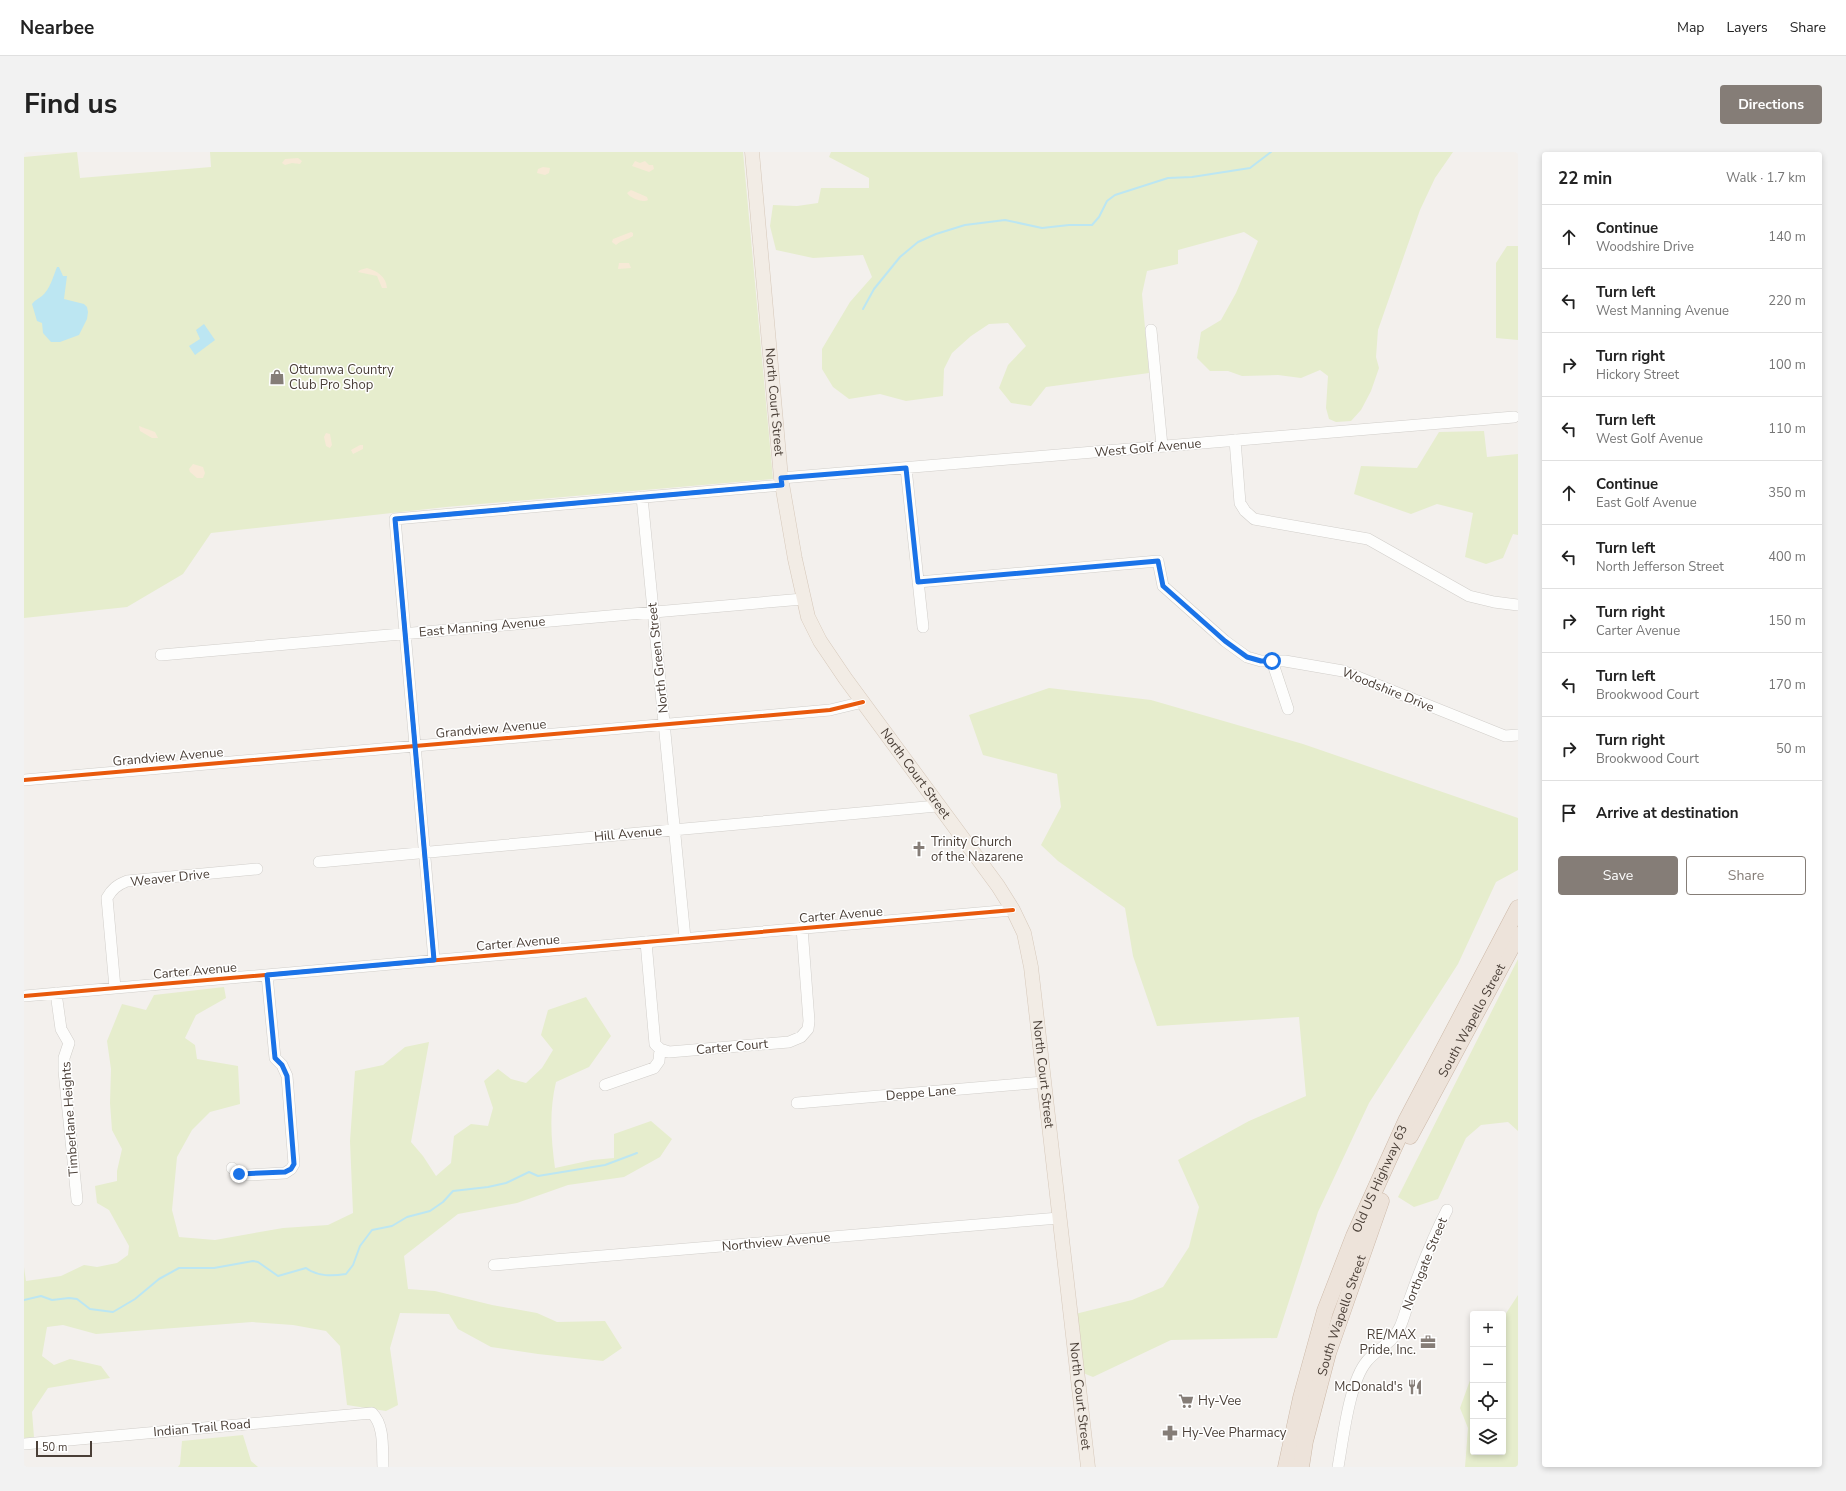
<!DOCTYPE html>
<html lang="en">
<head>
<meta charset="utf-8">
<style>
  body { margin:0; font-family:"Nunito Sans",sans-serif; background:#f2f2f2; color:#222 }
  .controls { position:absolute; right:12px; bottom:12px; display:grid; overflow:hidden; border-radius:4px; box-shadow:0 2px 6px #0003 }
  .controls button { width:36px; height:36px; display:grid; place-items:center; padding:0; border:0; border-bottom:1px solid #e0e0e0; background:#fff; color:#222; font:20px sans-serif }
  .scale { position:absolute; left:12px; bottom:10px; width:56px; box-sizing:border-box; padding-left:4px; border:2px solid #4a3f37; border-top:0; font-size:11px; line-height:14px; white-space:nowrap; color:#4a3f37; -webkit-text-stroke:3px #fff; paint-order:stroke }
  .stop { position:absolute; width:12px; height:12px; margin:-9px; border:3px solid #1a73e8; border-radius:50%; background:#fff }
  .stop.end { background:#1a73e8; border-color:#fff; box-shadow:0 1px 4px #0008 }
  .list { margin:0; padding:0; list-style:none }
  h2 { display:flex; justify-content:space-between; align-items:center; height:52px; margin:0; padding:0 16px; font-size:17px }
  h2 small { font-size:13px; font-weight:400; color:#767676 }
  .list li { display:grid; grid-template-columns:26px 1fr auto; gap:12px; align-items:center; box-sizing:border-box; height:64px; padding:0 16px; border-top:1px solid #e0e0e0 }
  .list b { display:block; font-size:15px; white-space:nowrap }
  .list p { margin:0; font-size:13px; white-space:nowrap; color:#767676 }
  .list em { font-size:13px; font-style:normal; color:#767676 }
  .actions { display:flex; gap:8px; padding:12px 16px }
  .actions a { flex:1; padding:9px 0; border:1px solid #857d77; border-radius:4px; text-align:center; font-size:14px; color:#857d77 }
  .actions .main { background:#857d77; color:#fff }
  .icon { flex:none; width:22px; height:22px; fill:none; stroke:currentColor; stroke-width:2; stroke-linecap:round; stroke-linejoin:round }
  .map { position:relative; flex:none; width:1494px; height:1315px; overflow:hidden; border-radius:4px }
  header { display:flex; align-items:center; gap:24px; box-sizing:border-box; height:56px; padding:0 20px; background:#fff; border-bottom:1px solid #e0e0e0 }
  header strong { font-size:19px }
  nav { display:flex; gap:22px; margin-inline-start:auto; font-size:14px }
  .intro { display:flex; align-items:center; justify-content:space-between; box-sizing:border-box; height:96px; padding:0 24px }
  h1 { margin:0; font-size:28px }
  .button { padding:10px 18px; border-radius:4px; background:#857d77; color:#fff; font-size:14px; font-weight:700 }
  main { display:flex; gap:24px; padding:0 24px }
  aside { flex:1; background:#fff; border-radius:4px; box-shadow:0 2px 6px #0003 }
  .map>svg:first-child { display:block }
</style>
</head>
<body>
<header>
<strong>Nearbee</strong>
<nav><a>Map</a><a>Layers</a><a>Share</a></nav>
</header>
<div class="intro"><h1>Find us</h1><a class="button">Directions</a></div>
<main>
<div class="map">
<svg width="1494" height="1315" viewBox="0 0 1494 1315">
  <rect width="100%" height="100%" fill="#f3f0ed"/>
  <path fill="#e6edcd" d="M53,0L56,26L187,15L186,0H719L749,327L422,355L187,381L159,422L103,455L0,466V5Z
    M807,0H1429L1411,26L1396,58L1354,178L1352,205L1355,216L1347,239L1337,258L1327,269L1312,270L1305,267L1302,256L1304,224L1296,218L1277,226L1254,223L1218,224L1204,219H1186L1173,206L1177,180L1197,168L1212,141L1234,89L1220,80L1154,98V112L1123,119L1118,142L1125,221L1022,235L1007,254L987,251L975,236L984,213L1002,194L984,171L965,172L947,184L928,201L920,217L919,244L882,249L856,242L825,247L809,235L798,217V197L826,150L848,125L839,103L789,106L752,98L746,74L749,53L773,54L794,51L797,36H845V26L805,5Z
    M1483,94H1494V188L1472,186V111Z
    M1460,279L1463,305L1494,302V383L1489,382L1479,406L1462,412L1441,405L1449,361L1413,352L1387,362L1330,342L1337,314L1393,316L1415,280Z
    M1025,536L1127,548L1279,592L1494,666V718L1472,730L1434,812L1345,951L1294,1060L1253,1186L1147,1188L1069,1225L1054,1219L1047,1163L1108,1148L1139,1135L1165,1095L1175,1055L1154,1008L1225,969L1282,944L1275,865L1133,874L1109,804L1101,756L1034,709L1017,693L1037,655L1033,622L959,603L945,563Z
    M1494,807V979L1484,970L1457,973L1442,986L1414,1047L1390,1055L1374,1045Z
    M200,835L202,846L172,863L161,886L171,893L173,907L214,914L216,952L186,960L168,978L153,1005L148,1058L155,1085L191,1088L259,1076L304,1073L329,1061L326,989L331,919L359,913L381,895L405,890L387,990L399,1004L412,1024L427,1011L430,984L447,972L464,974L469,956L460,929L474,917L487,927L502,931L518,916L529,898L517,883L524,858L562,845L587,884L565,915L532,930C525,959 527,987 531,1016L568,1008L590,1006V982L627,969L648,987L636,1005L600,1025L544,1033L493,1051L434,1062L380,1104L384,1137L411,1139L468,1153L513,1161L533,1170L581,1169L598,1196L579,1209L514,1202L467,1195L434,1177L425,1162L376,1161L366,1196L374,1253L362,1259L323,1253L316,1194L302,1179L269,1173L228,1170L72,1182L39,1173L23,1175L18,1204L30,1213L46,1207L77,1214L86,1226L24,1236L8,1260L10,1285L0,1286V1115L2,1129L37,1124L60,1113L73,1115L93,1111L104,1103L105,1094L85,1058L73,1051L71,1034L93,1029V1019L98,997L88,978L86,951L87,917L83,889L98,852L122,858L130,843Z
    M1494,1143V1315H1441L1444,1276L1436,1256L1449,1220V1300H1479V1166Z
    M219,1283L227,1309L234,1315H154L156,1312L158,1289Z"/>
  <path fill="#f7ead7" d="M274,6L278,9L276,12L268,11L261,13L258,11L261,7Z
    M611,9L616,11L621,9L625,13H629L630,17L625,20L608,14Z
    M519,15L526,16L525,21L521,23L513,21L514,17Z
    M607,38L623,45L624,48C619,51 606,46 603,41Z
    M607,80L609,81V84C603,88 598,88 592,93L588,90L589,87Z
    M595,111H605L607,116L594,117Z
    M343,116C353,119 362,124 363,136H358L353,124L334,120L336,118Z
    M115,274L131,280L134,286H128L116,279Z
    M302,281L306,282L308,293L306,296L302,294L300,285Z
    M336,293H339V297L329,302L327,298Z
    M169,312L179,315L181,321L179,326H173L166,320L165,317Z"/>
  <path fill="#bce6f2" d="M33,115H35L39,124H43L40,147L60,152L63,155L64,160L63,167L55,183L36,190H27L19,181L18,171L13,169L8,152C11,148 14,147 18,144C26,137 29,125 33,115Z
    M180,172L191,188L171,203L165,194L176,187L172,178Z"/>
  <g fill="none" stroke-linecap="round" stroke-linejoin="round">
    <path stroke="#bce6f2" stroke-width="2" d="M839,157L850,137L876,105L894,90L912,82L941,73L981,68L1018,76L1045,73H1068L1075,65L1083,49L1091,43L1144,26L1168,25L1226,16L1247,0
      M0,1148L17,1144L28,1148L45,1146L53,1147L66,1157L89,1160L111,1147L135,1127L155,1116H190L229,1109L234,1110L254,1124L282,1116C294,1125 309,1124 322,1122L329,1113L336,1094L348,1078L368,1074L383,1065L406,1059L419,1050L429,1039L464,1035L482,1031L505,1020L514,1024L581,1013L613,1001"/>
    <g stroke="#d1ceca" stroke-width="12">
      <path id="minor" d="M1127,178L1138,294
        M1211,288L1216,351L1221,359L1230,367L1344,387L1445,444L1470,450L1494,453
        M882,316L899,475
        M757,326L1490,265
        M618,345L661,786
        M894,430L1134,409L1139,434L1201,489L1223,505L1237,509H1261L1319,519L1481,584L1494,583
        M137,503L779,447
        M1248,509L1264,557
        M0,628L806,558L839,550
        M295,710L913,654
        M622,790L631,892L636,897L645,900L765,890L777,885L784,877L785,869L778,776
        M410,808L371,367L758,333
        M91,836L83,746C88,737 93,733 103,729L233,717
        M32,841L37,877L45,891L40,906V919L53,1048
        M0,844L989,758
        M581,933L630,916L635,909L636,897
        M773,951L1020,930
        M208,1016L215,1022L223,1023L261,1021L267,1017L270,1012L263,924L258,913L251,906L243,823
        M470,1113L1035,1066
        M0,1292L348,1261C361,1274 358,1297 359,1315
        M1314,1315C1319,1288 1325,1230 1343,1209C1353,1197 1369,1191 1376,1175C1380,1166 1382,1157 1385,1149C1396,1118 1408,1087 1423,1058"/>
    </g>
    <g stroke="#d6c8ba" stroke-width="15">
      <g id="major">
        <path id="s1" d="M728,0L757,326L771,407L784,465L796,489L821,526L974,734L989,758L1000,781L1007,815L1064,1315"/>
      </g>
    </g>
    <g stroke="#ccb8a7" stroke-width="17">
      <g id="highway">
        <path id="s2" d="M1386,984L1494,783"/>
        <path id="s3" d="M1262,1315L1277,1246L1301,1159L1330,1084L1382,969L1494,756"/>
        <path id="s4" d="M1277,1315L1281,1289L1304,1201L1357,1049"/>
      </g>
    </g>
    <use href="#minor" stroke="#fdfdfc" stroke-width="11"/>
    <use href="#major" stroke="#f2ece5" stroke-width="14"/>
    <use href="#highway" stroke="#ede3da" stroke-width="16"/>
    <g stroke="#fff" stroke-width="6">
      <path id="cycleway" d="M0,628L806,558L839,550
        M410,808L371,367L758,333
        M0,844L989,758"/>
    </g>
    <use href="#cycleway" stroke="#e8590c" stroke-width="4"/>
  </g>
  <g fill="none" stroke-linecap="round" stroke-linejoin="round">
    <path stroke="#1a73e8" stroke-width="5" d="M215,1022L261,1020L267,1017L270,1012L263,924L258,913L251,906L243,823L410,808L371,367L758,333L757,326L882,316L894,430L1134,409L1139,434L1201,489L1223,505L1237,509H1248"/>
  </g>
  <defs>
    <g id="shop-bare" transform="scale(1.2)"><path d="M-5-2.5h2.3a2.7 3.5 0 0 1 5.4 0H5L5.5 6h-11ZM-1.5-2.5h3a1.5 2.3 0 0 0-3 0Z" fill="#857d77" stroke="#fff" stroke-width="2.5" paint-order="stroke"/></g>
    <g id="church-bare" transform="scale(1.2)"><path d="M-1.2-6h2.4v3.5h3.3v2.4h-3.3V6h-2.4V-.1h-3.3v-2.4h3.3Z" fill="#857d77" stroke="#fff" stroke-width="2.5" paint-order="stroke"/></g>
    <g id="office-bare" transform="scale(1.2)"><path d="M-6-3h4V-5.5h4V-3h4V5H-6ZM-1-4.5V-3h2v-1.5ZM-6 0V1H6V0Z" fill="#857d77" stroke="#fff" stroke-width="2.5" paint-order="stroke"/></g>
    <g id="restaurant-bare" transform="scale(1.2)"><path d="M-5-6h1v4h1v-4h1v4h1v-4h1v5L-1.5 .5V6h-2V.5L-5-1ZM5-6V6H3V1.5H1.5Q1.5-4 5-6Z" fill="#857d77" stroke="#fff" stroke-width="2.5" paint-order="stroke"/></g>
    <g id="supermarket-bare" transform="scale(1.2)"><path d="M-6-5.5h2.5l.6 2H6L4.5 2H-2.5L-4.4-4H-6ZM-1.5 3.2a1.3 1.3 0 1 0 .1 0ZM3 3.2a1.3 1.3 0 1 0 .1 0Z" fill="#857d77" stroke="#fff" stroke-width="2.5" paint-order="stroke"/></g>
    <g id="pharmacy-bare" transform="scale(1.2)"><path d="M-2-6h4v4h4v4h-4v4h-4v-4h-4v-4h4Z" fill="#857d77" stroke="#fff" stroke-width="2.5" paint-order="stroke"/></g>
  </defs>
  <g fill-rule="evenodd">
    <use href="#shop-bare" x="253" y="225"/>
    <use href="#church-bare" x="895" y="697"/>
    <use href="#office-bare" x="1404" y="1190"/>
    <use href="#restaurant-bare" x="1391" y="1235"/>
    <use href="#supermarket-bare" x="1162" y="1249"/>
    <use href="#pharmacy-bare" x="1146" y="1281"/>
  </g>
  <g text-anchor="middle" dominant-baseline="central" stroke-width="3" stroke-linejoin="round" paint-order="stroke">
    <g font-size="13" fill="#4a3f37" stroke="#fff" text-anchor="start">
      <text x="265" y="218">Ottumwa Country<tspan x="265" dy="15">Club Pro Shop</tspan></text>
      <text x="907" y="690">Trinity Church<tspan x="907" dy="15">of the Nazarene</tspan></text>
      <text x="1392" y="1183" text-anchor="end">RE/MAX<tspan x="1392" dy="15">Pride, Inc.</tspan></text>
      <text x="1379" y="1235" text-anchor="end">McDonald's</text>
      <text x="1174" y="1249">Hy-Vee</text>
      <text x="1158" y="1281">Hy-Vee Pharmacy</text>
    </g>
    <g font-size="13" fill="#4a3f37" stroke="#fff">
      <text stroke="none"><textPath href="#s1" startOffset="251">North Court Street</textPath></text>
      <text transform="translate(1124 296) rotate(-5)">West Golf Avenue</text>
      <text transform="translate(458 475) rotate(-5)">East Manning Avenue</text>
      <text transform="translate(634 506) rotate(-96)">North Green Street</text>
      <text transform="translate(1364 538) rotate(22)">Woodshire Drive</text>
      <text transform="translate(467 577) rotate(-5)">Grandview Avenue</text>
      <text transform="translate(144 605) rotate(-5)">Grandview Avenue</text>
      <text stroke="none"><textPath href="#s1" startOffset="659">North Court Street</textPath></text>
      <text transform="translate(604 682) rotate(-5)">Hill Avenue</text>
      <text transform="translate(146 726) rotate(-6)">Weaver Drive</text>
      <text transform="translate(817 763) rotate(-5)">Carter Avenue</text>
      <text transform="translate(494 791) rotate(-5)">Carter Avenue</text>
      <text transform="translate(171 819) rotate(-5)">Carter Avenue</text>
      <text stroke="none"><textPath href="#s2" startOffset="131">South Wapello Street</textPath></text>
      <text transform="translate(708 895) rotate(-5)">Carter Court</text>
      <text stroke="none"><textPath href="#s1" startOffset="995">North Court Street</textPath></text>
      <text transform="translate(897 941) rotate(-5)">Deppe Lane</text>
      <text transform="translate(46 967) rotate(-94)">Timberlane Heights</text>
      <text stroke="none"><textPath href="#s3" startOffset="304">Old US Highway 63</textPath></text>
      <text transform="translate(752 1090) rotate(-5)">Northview Avenue</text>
      <text transform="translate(1401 1112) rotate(-68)">Northgate Street</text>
      <text stroke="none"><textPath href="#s4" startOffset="157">South Wapello Street</textPath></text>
      <text stroke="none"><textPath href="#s1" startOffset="1319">North Court Street</textPath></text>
      <text transform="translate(178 1276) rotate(-5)">Indian Trail Road</text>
    </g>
  </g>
</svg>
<div class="controls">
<button>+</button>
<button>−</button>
<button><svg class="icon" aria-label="locate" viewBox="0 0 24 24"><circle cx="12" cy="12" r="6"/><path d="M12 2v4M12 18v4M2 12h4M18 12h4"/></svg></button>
<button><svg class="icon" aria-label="layers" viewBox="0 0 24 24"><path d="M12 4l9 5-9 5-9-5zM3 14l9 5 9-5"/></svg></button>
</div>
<div class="scale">50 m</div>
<div class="stop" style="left:1248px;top:509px"></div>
<div class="stop end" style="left:215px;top:1022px"></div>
</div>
<aside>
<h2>22 min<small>Walk · 1.7 km</small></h2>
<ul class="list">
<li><svg class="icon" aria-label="ahead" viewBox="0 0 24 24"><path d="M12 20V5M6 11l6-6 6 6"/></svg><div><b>Continue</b><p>Woodshire Drive</p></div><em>140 m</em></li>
<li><svg class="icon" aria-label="left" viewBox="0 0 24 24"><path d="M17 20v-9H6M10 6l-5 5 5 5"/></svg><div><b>Turn left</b><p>West Manning Avenue</p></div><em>220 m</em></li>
<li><svg class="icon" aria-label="right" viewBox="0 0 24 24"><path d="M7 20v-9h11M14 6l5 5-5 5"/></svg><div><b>Turn right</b><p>Hickory Street</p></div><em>100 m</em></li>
<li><svg class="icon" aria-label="left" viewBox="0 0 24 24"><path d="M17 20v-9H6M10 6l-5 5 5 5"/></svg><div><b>Turn left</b><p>West Golf Avenue</p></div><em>110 m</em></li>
<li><svg class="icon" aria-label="ahead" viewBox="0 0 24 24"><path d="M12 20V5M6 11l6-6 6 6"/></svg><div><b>Continue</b><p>East Golf Avenue</p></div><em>350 m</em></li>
<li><svg class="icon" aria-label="left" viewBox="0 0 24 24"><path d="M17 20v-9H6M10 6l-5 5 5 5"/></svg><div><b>Turn left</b><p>North Jefferson Street</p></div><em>400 m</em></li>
<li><svg class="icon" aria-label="right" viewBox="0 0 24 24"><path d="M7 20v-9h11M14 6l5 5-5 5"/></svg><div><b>Turn right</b><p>Carter Avenue</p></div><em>150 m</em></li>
<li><svg class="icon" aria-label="left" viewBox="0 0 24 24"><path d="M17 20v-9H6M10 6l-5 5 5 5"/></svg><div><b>Turn left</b><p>Brookwood Court</p></div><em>170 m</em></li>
<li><svg class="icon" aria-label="right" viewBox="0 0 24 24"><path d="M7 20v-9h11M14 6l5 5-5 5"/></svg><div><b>Turn right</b><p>Brookwood Court</p></div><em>50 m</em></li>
<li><svg class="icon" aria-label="arrive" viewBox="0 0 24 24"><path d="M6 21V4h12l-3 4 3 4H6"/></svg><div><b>Arrive at destination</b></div></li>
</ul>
<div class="actions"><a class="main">Save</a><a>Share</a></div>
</aside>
</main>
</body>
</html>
